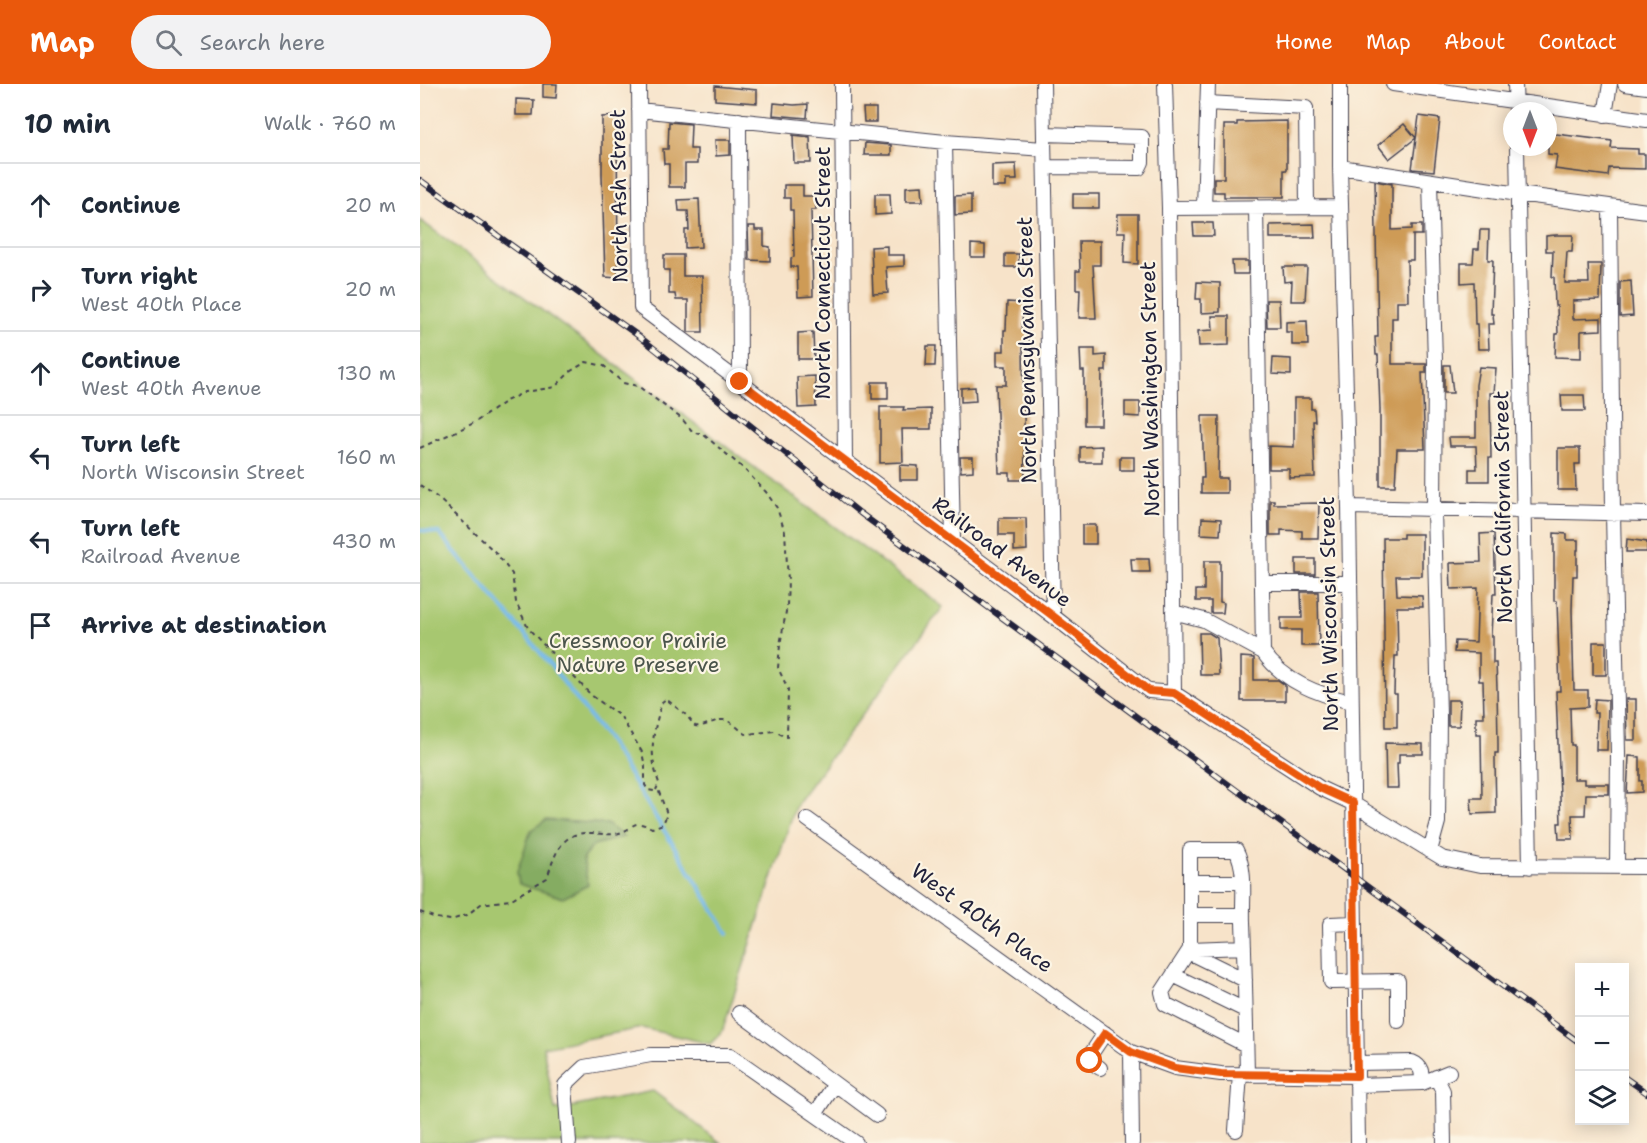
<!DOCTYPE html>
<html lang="en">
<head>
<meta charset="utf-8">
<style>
  body { margin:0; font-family:"Shantell Sans",sans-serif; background:#f2f2f3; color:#1f2937 }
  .controls { position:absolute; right:18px; bottom:18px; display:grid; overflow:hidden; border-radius:0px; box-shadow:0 3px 15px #0003 }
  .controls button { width:54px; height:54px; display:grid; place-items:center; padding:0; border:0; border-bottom:2px solid #e0e1e3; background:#fff; color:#1f2937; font:30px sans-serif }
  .compass { position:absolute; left:1083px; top:18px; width:54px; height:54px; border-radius:50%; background:#fff; box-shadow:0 3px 15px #0003; rotate:180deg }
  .stop { position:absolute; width:18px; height:18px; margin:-14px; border:4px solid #ea580c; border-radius:50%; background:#fff }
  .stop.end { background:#ea580c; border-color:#fff; box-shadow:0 2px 6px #0008 }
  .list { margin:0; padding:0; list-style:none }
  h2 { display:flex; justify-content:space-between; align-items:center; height:78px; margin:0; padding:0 24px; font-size:26px }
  h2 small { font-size:20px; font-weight:400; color:#747a83 }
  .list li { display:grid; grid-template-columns:39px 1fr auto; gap:18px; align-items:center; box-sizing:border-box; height:84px; padding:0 24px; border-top:2px solid #e0e1e3 }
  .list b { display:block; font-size:22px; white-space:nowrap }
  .list p { margin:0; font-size:20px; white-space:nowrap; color:#747a83 }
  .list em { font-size:20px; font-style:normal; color:#747a83 }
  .icon { flex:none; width:33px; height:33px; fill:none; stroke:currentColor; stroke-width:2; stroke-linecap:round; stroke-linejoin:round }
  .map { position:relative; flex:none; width:1227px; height:1059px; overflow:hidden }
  header { display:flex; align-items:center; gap:36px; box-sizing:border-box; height:84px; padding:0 30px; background:#ea580c; color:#fff }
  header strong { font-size:28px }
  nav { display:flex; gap:33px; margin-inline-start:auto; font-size:21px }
  .search { width:420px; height:54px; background:#f2f2f3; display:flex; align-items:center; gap:15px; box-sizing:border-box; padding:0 21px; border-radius:33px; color:#747a83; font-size:22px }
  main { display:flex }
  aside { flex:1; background:#fff }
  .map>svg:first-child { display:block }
</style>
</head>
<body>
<header>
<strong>Map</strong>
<div class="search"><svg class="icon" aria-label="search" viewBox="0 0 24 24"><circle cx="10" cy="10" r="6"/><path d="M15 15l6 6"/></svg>Search here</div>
<nav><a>Home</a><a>Map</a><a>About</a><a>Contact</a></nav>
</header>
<main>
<aside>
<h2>10 min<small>Walk · 760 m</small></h2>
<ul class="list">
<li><svg class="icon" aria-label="ahead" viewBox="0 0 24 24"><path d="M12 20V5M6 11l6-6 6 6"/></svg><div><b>Continue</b></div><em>20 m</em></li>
<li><svg class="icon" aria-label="right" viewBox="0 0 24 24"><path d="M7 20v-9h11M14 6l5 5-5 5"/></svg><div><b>Turn right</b><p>West 40th Place</p></div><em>20 m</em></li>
<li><svg class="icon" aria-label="ahead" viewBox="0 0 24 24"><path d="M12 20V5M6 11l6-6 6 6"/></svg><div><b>Continue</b><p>West 40th Avenue</p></div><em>130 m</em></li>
<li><svg class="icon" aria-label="left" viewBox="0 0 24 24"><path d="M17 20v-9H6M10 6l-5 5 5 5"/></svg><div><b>Turn left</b><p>North Wisconsin Street</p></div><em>160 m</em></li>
<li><svg class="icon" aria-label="left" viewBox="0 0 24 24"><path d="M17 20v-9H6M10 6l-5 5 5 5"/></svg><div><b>Turn left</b><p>Railroad Avenue</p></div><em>430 m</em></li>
<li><svg class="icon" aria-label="arrive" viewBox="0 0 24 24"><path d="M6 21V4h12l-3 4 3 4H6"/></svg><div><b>Arrive at destination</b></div></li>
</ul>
</aside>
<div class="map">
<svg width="1227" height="1059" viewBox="0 0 1227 1059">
  <rect width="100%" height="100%" fill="#fcf5e5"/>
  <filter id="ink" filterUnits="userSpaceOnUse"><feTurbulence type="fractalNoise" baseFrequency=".0167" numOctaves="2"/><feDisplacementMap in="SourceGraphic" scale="12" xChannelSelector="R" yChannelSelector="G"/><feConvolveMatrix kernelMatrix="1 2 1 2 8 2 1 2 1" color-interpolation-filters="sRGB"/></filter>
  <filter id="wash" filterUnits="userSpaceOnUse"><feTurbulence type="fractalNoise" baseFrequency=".008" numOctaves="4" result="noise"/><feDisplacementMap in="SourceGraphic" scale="24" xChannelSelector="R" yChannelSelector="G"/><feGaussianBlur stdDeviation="1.35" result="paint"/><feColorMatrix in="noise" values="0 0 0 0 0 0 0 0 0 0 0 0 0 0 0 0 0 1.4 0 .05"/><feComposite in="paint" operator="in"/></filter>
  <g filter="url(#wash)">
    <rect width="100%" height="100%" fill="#f7e3c9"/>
    <path fill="#a7c76f" stroke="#647455" stroke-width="1.5" d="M0,136L523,523L376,720L302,948L290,960L222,944L123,963L135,1026L233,1007L301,1059H0Z"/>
    <path fill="#85ac62" stroke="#54674e" stroke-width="1.5" d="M126,736L187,740L204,753L174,761L163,774L168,801L143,814L99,800L97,788L111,746Z"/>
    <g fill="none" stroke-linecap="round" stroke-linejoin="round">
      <path stroke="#76baec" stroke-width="4" d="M0,446L19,449L129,579L189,658L308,849"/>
    </g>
    <g id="blocks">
      <path fill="#ce9b57" d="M123,0H137L136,14L123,13Z
        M295,2L337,6V19L295,16Z
        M96,15L114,16L113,31H96Z
        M354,19L374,21L388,20L387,34L353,31Z
        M443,24H456V38H444Z
        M197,32L198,194L185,193L182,91V33Z
        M999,32L1020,35L1014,87L992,85Z
        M867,37V86H864V113H804V108H794V94H804V41H817V38Z
        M249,38L271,40L270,65H277V80H265V103H249V80H244L243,65H248Z
        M984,40L996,54L969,75L958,61Z
        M1128,49L1192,57L1191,64L1218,65V70H1225V85L1189,84L1188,92L1135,85L1137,71L1128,70Z
        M373,51L390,53L391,79H374Z
        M295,56H310V71L296,72Z
        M445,59L471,61V71H444Z
        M596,80L597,96H586V103H572V81Z
        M955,97L972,100V146L992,145V141H1002V151H993V176H987L988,217H977V234H972V280H1006V289H1002L1005,365H977L975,402H960V325L958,271H956L955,253H958Z
        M364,101H383V112H396V126H391L393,212L378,213L377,183H371V174L374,173L373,126H370V114H364Z
        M502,102L503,117H486V103Z
        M455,110H470L471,130L455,131Z
        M653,110H679V124H653Z
        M551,111V130L535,131V112Z
        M279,115L281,163L265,164V146H269L268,127H259L258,116Z
        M698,130H718V180L704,179L705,148H697Z
        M773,139H793L794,152H774Z
        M894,140L895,154H850V141Z
        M328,142H335V146H344V162L350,163V177L329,176Z
        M1060,146H1069L1068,176H1073L1071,230H1073L1074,240H1068L1069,265H1058L1057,240H1055L1054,198L1041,199V179H1053L1054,165H1059Z
        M1136,151H1153L1152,168H1147L1145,199H1169L1168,180H1181L1180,216L1153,217V235L1181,234V246L1161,247V274L1135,273L1136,250H1138L1137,222H1135L1134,193H1132L1133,167H1126V152Z
        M659,157H680V181H673L676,234H659L660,205H656V187H660Z
        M551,160L565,161V173H551Z
        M467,162V171H484V182L466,183L468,209L453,210L451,163Z
        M585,170H599V183H585Z
        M244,171H263V192H282L283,248H268V216H256L255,210H249V186H244Z
        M812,177H828V190H813Z
        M863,183H887L885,217H871L872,197L864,198Z
        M1211,197L1213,232L1200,233V198Z
        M777,198L800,199V228L781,229V215H776Z
        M846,216H859L860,243H847Z
        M587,218L603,219L602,245H608L609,260H603L605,396H590V389H579L576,301H586V282H577V267H584V246H586Z
        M792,232H809V261L779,262L778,247L793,246Z
        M887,237L888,261H872V248H866V238Z
        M393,248L394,275H378V249Z
        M507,262H516L515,282H506Z
        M660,265H675V272L686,271V287H682L681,341H664V287H661Z
        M853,274L871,275V291L852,290Z
        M1024,281H1030L1033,309H1024Z
        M1059,283L1076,284L1074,309H1070L1071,374H1069V397H1049V385H1057L1056,362H1030L1029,353H1056V301Z
        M395,292L396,323L378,324L377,293Z
        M452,298H468V315H452Z
        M555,303L556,317L541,318V304Z
        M1141,311H1164L1165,327H1142Z
        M874,314H891V325H894L895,337H893L895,393L869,394V385H849V362L874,363Z
        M705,318H720V333L705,332Z
        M460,323H484L483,326L511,325V345H482L483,378L460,379Z
        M782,332H799L798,394H807V409H781V394H784Z
        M682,362V378H660V363Z
        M1138,364H1160V380H1155L1156,406H1138Z
        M540,373H553V387L541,388Z
        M700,373H714V386H700Z
        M480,381L498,382V396H480Z
        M850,416H854V420L899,419L898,454H882V447L861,446V451H850Z
        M579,434H606L607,466L594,467V451H579Z
        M782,434L801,435L800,451L781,450Z
        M662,441H676V460H662Z
        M1074,449L1076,510H1073L1071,552H1073V579H1076L1077,604L1078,660V669H1075V676L1076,729L1052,730L1051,714H1062L1061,650H1056V633H1064L1063,597H1059V569L1034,568L1035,557L1056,558L1058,504L1031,505L1030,479L1061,478L1060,450Z
        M1134,449L1147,450V456H1158V466H1157V492H1153L1152,526L1154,606H1168V623L1150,624L1151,661H1154V695H1164V700H1189V710H1166L1165,731H1152L1153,755H1139L1138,739H1141L1136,607H1140L1137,517H1134Z
        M983,450H1002V492H976L977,511L1002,512L1003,523H977L978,572H975L974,610H977V643H965L963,454H983Z
        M1207,455L1227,458V468H1206Z
        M711,475H729L730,488H712Z
        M876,475H895V490H876Z
        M784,477H800V518L804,519L803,529H791V517H776V506H784Z
        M881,508H898L899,562H881V546H861V534H882Z
        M779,549H789L797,554L799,591H780Z
        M1173,558H1186V591H1173Z
        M821,573L834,574V596H858L865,601V617H821Z
        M1175,615L1188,616L1187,666H1176L1177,629H1174Z
        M1206,615H1216V656H1207Z
        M1028,616H1040L1039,642H1028Z
        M965,659L1003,660V670H979V679H977L978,704H966Z
        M1209,672L1220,673V697H1222V708L1207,709Z"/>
    </g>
  </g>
  <g filter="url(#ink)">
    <use href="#blocks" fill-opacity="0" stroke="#423f50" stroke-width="1.5"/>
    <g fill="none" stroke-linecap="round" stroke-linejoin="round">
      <g stroke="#423f50" stroke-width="16">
        <path id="minor" d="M219,0L221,224L633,532L729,607L754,609L900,704L932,719L1022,774L1060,782L1227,783
          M422,0L425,378
          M623,0L633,532
          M745,0L749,124L754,609
          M920,0V83L929,423L938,1059
          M973,0L1227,36
          M1095,0L1096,27
          M1205,0L1227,3
          M787,19L886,24L887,123
          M219,26L525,58L624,65
          M1185,31L1190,0
          M319,36L320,298
          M624,50L722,53V78L719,84L625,83
          M525,58L533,457
          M1097,63L1110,783
          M920,83L1098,110L1227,127
          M1190,122L1193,429L1198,669L1197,783
          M836,123L843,568C864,598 897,610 931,618
          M749,124L921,123
          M784,124L788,0
          M929,423L1227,430
          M842,499H930
          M753,528L784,536L843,568
          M387,735L711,968L755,984L801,990L937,992
          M1010,767L1018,738L1019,632L1014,425L1015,278L1010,97
          M770,798H822
          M770,831H823
          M934,839L910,840L911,898L978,897V937
          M770,865L824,863
          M768,868L825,896
          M753,891L825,926
          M319,929L457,1031
          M826,961L745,920L742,908L770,865V766H816C827,787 822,816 823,838C825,889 826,940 827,990
          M711,968L712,1059
          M937,979L992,978C1002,982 1002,989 1002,999
          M680,984L670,977L669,973L685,949
          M1016,993L1023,1007L1024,1059
          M937,1001L1002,999L1029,988
          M396,1029L415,1000
          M816,1046L820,990
          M149,1059L145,1001L164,983L231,971H310L436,1059"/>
      </g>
      <path stroke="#423f50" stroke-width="2" stroke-dasharray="4.5 4.5" stroke-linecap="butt" d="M0,364L54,339L86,317L105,308L135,303L151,287L166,278L184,282L203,299L218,302L262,335L273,348L284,351L323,384L346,408L357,424L365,448L368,496L367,522L360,561L358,584L368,605L367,653L354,647L326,650C319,646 312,637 304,636C294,635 285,644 275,642L266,631L246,615L242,618C233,649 228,668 239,699L236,706
        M0,401L18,414L76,469L92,490L96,518L108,544L171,611L201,633L222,668L225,683V701L228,706L239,708L247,730L243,740L232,744C211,734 216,744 199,749C190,752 180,749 171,749C141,747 135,770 127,794L90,816L61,820L47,831L31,836L16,834L0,828"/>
      <use href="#minor" stroke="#fff" stroke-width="14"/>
      <g stroke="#22223b" stroke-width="6">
        <path id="rail" d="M0,96L220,253L440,429L1160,959
          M1204,993L1227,1009"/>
      </g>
      <use href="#rail" stroke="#fcf5e5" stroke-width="4" stroke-dasharray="11" stroke-linecap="butt"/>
    </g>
  </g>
  <g fill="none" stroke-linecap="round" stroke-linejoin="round" filter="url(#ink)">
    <path stroke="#ea580c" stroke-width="8" d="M320,298L633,532L729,607L754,609L900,704L933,719L937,992L801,990L755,984L711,968L685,949L671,969L670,977"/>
  </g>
  <g text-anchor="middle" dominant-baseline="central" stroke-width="4.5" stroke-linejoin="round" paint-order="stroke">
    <g font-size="21" fill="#22223b" stroke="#fcf5e5">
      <text transform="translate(199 112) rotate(-91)">North Ash Street</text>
      <text transform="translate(403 189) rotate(-90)">North Connecticut Street</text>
      <text transform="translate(607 266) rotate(-91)">North Pennsylvania Street</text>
      <text transform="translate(730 305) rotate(-91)">North Washington Street</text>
      <text transform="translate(1083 423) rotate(-91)">North California Street</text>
      <text transform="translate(582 468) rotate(37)">Railroad Avenue</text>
      <text transform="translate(909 530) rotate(-91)">North Wisconsin Street</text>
      <text transform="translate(562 834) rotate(36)">West 40th Place</text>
    </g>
    <g font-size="21" fill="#4a544b" stroke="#fcf5e5">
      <text x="218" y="557">Cressmoor Prairie<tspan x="218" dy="24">Nature Preserve</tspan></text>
    </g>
  </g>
</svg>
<div class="controls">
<button>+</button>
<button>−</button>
<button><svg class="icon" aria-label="layers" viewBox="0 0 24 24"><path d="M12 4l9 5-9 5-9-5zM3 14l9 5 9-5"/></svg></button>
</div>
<svg class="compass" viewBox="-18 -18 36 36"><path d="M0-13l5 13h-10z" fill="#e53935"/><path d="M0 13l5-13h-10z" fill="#747a83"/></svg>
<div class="stop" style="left:670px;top:977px"></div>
<div class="stop end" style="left:320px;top:298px"></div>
</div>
</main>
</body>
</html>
